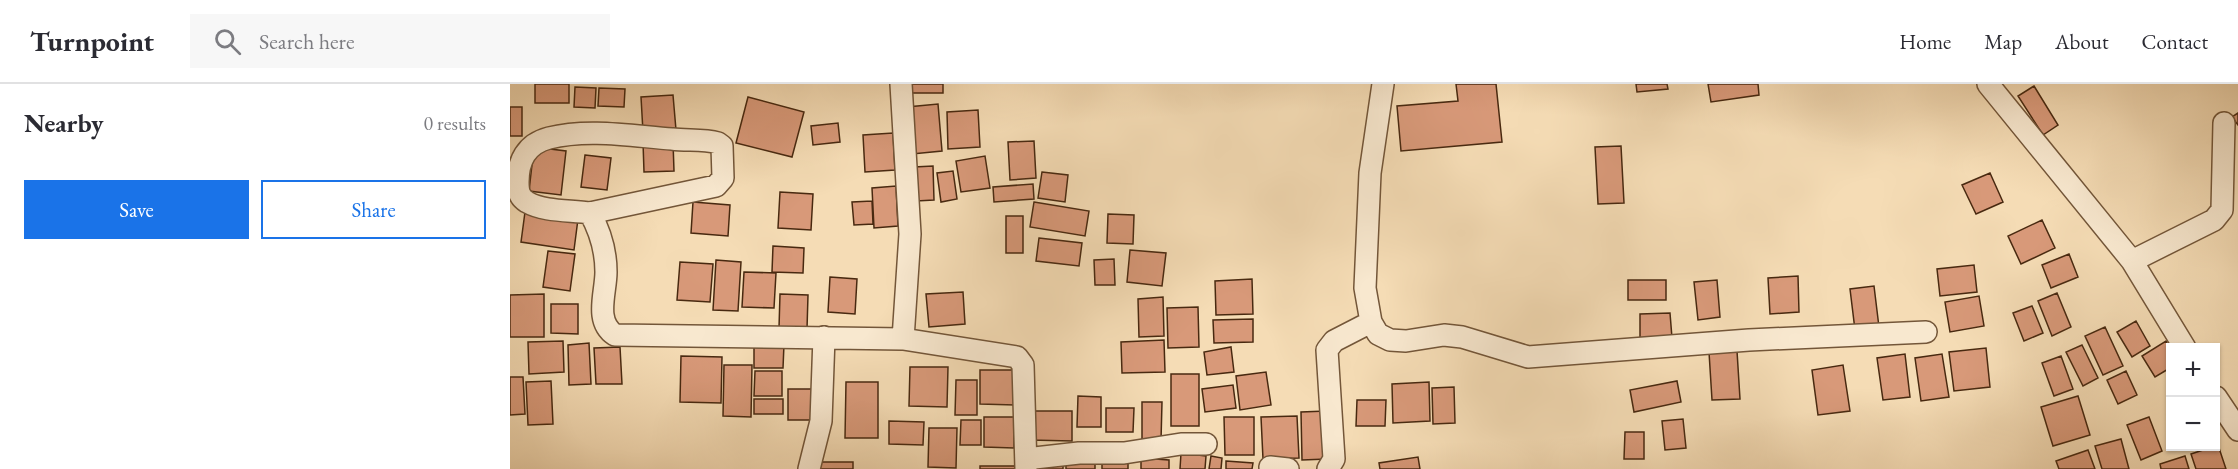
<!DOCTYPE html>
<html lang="en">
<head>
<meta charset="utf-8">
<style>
  body { margin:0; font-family:"EB Garamond",serif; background:#f7f7f7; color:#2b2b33 }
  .controls { position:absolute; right:18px; bottom:18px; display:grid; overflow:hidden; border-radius:0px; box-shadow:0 2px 4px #0004 }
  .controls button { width:54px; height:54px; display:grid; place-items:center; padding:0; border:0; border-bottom:2px solid #e1e1e2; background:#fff; color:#2b2b33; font:30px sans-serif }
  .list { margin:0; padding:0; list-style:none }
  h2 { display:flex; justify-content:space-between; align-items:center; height:78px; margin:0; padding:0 24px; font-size:26px }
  h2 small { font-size:20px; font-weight:400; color:#7c7c81 }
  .actions { display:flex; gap:12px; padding:18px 24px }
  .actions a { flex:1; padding:14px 0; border:2px solid #1a73e8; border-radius:0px; text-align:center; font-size:21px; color:#1a73e8 }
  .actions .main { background:#1a73e8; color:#fff }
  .icon { flex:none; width:33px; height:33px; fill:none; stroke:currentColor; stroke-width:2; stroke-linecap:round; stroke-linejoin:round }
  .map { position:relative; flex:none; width:1728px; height:385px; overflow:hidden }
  header { display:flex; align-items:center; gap:36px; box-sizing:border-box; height:84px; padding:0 30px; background:#fff; border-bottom:2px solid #e1e1e2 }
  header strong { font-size:28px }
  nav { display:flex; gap:33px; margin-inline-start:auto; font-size:21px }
  .search { width:420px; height:54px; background:#f7f7f7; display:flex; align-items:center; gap:15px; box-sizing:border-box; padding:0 21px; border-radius:0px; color:#7c7c81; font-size:22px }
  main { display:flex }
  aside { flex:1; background:#fff }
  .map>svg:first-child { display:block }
</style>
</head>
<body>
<header>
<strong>Turnpoint</strong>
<div class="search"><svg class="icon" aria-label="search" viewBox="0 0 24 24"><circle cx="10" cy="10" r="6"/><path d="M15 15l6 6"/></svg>Search here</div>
<nav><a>Home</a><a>Map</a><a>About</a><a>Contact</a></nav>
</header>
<main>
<aside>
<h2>Nearby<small>0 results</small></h2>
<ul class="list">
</ul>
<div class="actions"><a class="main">Save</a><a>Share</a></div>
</aside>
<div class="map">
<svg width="1728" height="385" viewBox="0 0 1728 385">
  <rect width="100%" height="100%" fill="#f5dcb5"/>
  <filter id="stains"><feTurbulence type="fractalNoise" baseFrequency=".00333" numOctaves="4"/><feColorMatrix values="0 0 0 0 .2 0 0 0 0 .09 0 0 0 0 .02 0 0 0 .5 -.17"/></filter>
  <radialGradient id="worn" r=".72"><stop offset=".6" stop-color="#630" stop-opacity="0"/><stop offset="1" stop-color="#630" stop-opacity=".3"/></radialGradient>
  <path fill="#d89979" stroke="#482910" stroke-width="1.5" d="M25,0H59V19H25Z
    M401,0H433V9H401Z
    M946,0H986L992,58L891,67L887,22L948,17Z
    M1126,0H1157L1158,5L1127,8Z
    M1198,0H1248L1249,11L1201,18Z
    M1524,2L1548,41L1533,51L1508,12Z
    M65,3L86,4L85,24L64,23Z
    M89,4L115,5L114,23L88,22Z
    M163,11L166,46L133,48L131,13Z
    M238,13L294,28L282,73L226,59Z
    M428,20L432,67L402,70L397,23Z
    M0,23H12V52H0Z
    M468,26L470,63L438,65L437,28Z
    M1728,29V41L1722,33Z
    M328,39L330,58L303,61L301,42Z
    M383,49L385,86L355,88L353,51Z
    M524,57L526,94L500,96L498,58Z
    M133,58H163L164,87L134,88Z
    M1111,62L1114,119L1088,120L1085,63Z
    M24,63L56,67L51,111L19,107Z
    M75,71L101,74L97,106L71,103Z
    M475,72L480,104L451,108L446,77Z
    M423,82L424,116L406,117L404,83Z
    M443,87L447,115L431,118L427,89Z
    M532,88L558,91L555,118L528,114Z
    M1480,89L1493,118L1466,130L1452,101Z
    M523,100L524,115L484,118L483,103Z
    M386,102L388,142L364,144L362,104Z
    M270,108L303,110L301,146L268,144Z
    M362,117L363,140L344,141L342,118Z
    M183,118L220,121L218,152L181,149Z
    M524,118L579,127L575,152L520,143Z
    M15,128L68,135L64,166L11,158Z
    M598,130L624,131L623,160L597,159Z
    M496,132H513V169H496Z
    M1532,136L1545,164L1511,180L1498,152Z
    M529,154L572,159L569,182L526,177Z
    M263,162L294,164L293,189L262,188Z
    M620,166L656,169L652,202L617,198Z
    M38,167L65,170L60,207L33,203Z
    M1559,170L1568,193L1541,204L1532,181Z
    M604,175L605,201H585L584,176Z
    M206,176L231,178L228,227L203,226Z
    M170,178L203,180L200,218L167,216Z
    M1464,181L1467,208L1430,212L1427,185Z
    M234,188L266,189L264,224L232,223Z
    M1288,192L1289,228L1260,230L1258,194Z
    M320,193L347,195L345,230L318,228Z
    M742,195L743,230L706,231L705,197Z
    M1118,196H1156V216H1118Z
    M1207,196L1210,233L1188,236L1184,198Z
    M1364,202L1369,243L1345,246L1340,205Z
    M453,208L455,240L419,243L416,210Z
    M1547,209L1561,243L1542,252L1528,217Z
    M34,210V253H0V211Z
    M270,210L298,211L297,245L269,244Z
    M1469,212L1474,242L1440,248L1435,218Z
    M653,213L654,252L629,253L628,215Z
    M41,220H68V250L41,249Z
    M1522,222L1533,249L1514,257L1503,229Z
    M688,223L689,263L658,264L657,224Z
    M1160,229L1162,254L1130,255V230Z
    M743,235V258L704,259L703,236Z
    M1626,237L1640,262L1622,273L1607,248Z
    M1595,243L1613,282L1593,291L1575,252Z
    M654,256L655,288L612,289L611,258Z
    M53,257L54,288L19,290L18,258Z
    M1656,257L1660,265V284L1645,293L1632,272Z
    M79,259L81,300L59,301L58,261Z
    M244,260H274L273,284H244Z
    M1572,261L1588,294L1573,302L1556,268Z
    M110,263L112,300H86L84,264Z
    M721,263L724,288L697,291L694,268Z
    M1476,264L1480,303L1444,307L1439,268Z
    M1227,267L1230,315L1202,316L1199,268Z
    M1395,270L1400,313L1373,316L1367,274Z
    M1432,270L1439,313L1411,317L1405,274Z
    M171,272L212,273L211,319L170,318Z
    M1551,272L1563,305L1544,312L1532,279Z
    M214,281H242L241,333L213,332Z
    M1333,281L1340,327L1308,331L1302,286Z
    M400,283H438L437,323L399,322Z
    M470,286H505V321L470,320Z
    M245,287H272V312H244Z
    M1616,287L1627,311L1608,320L1597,296Z
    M756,288L761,321L730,326L726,292Z
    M661,290H689V342H661Z
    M0,293H13L15,330L0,331Z
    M446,296H467V331H445Z
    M41,297L43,340L18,341L16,298Z
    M1167,297L1171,318L1124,328L1120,306Z
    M336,298H368V354H335Z
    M919,298L920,337L883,339L882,300Z
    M723,301L726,324L695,328L692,305Z
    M944,303L945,339L923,340L922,304Z
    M278,305H306V336H278Z
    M568,312L591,313V343H567Z
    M1568,312L1580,351L1543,362L1531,323Z
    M244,315H273V330H244Z
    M847,316H876L875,342H846Z
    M632,318H652L651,357H632Z
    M596,324H624L623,348H596Z
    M521,327H562V357L520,356Z
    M816,327L817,375L792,376L791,328Z
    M787,332L789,374L753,375L751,333Z
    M474,333H504V364L474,363Z
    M714,333H744V371H715Z
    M1639,333L1652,367L1631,376L1617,341Z
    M1173,335L1176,364L1155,366L1152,337Z
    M451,336H471V361H450Z
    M379,337L414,338L413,361L379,360Z
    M419,344H447L446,384L418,383Z
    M1115,348H1134V375H1114Z
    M1611,355L1619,385H1592L1585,362Z
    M1708,361L1716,385H1686L1681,370Z
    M1578,366L1585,385H1549L1546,377Z
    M671,369L696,372L695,385H670Z
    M701,372L712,374L711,385H699Z
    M1675,372L1679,385H1651L1650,380Z
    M908,373L910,385H870L869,379Z
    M631,374L659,376V385H631Z
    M592,377L618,378V385H592Z
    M716,377L743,379L742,385H716Z
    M309,378H343V385H309Z
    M556,379H585V385H556Z
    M523,380H553V385H523Z
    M470,382H508V385H470Z"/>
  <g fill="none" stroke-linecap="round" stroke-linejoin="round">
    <g stroke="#735639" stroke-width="24">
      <path id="minor" d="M391,0L400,150L393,255L507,273L513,281L516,385
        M873,0L860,89L855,204L861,238L868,250L880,256L896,257L934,251L952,253L1018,273L1239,256L1416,248
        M1478,0L1622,177L1675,264
        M80,129L206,102L213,94L212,62L208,59C193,55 177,57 162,55C122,52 78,44 39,54C16,60 8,77 8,98C8,107 9,113 17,118C34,128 61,126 80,129C90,147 96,167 96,188C96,209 84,237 105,251L393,255
        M1622,177L1704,136L1712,126L1714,39
        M1706,313L1728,346
        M516,375L569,369H614L671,360H696
        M760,383L778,385
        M299,385L311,337L314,253
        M818,385L824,375L817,266L824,257L861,238"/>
    </g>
    <use href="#minor" stroke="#f8e8cf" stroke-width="21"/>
  </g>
  <rect width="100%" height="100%" filter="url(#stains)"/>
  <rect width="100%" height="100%" fill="url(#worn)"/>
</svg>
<div class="controls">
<button>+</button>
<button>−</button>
</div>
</div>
</main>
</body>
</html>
